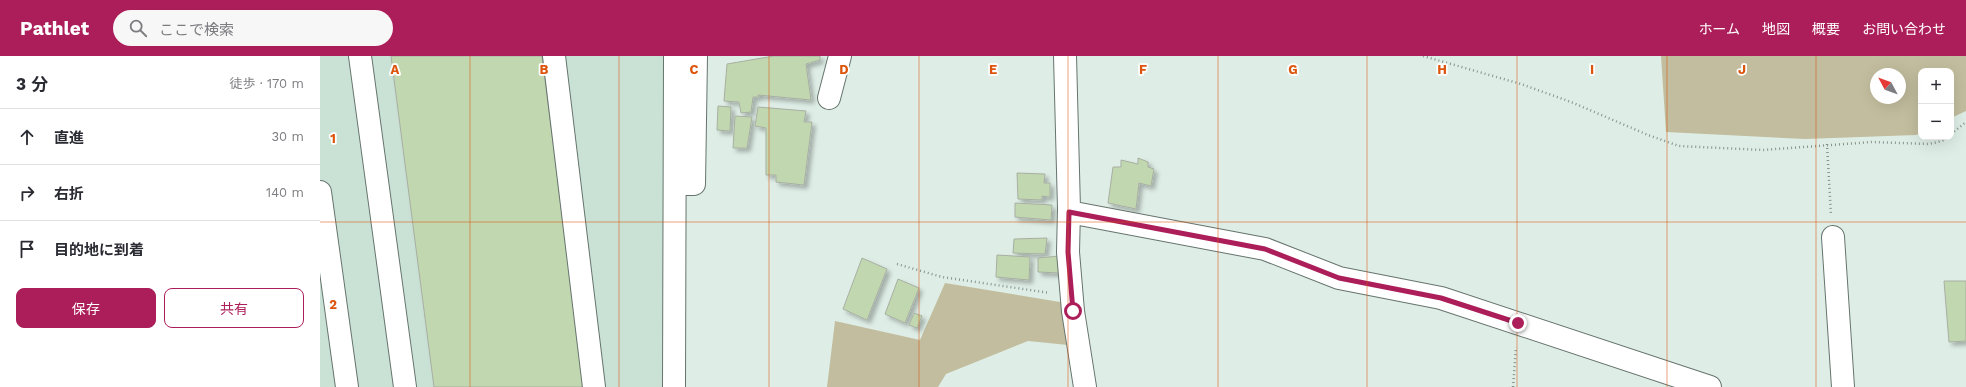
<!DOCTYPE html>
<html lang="ja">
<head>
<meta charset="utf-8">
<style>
  body { margin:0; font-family:"Work Sans","Noto Sans JP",sans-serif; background:#f7f7f7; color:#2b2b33 }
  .controls { position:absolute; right:12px; top:12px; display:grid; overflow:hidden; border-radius:8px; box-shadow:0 4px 16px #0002 }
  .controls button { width:36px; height:36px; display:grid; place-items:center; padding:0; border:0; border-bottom:1px solid #e1e1e2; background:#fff; color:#2b2b33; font:20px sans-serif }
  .compass { position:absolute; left:1550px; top:12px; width:36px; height:36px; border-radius:50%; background:#fff; box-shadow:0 4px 16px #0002; rotate:311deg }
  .stop { position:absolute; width:12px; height:12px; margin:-9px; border:3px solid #ac1e5a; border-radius:50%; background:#fff }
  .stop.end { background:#ac1e5a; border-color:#fff; box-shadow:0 1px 4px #0008 }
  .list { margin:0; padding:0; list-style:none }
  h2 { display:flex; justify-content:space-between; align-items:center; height:52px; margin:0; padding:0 16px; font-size:17px }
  h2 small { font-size:13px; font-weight:400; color:#7c7c81 }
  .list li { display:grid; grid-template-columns:26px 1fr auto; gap:12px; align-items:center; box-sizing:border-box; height:56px; padding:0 16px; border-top:1px solid #e1e1e2 }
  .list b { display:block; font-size:15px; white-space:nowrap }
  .list em { font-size:13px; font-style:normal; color:#7c7c81 }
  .actions { display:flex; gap:8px; padding:12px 16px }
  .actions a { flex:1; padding:9px 0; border:1px solid #ac1e5a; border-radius:8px; text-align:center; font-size:14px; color:#ac1e5a }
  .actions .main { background:#ac1e5a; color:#fff }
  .icon { flex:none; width:22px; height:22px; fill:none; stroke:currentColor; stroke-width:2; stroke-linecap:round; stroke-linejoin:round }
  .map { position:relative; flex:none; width:1646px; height:331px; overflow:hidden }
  header { display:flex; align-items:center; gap:24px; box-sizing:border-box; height:56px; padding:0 20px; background:#ac1e5a; color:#fff }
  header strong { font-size:19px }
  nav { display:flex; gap:22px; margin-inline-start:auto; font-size:14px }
  .search { width:280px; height:36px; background:#f7f7f7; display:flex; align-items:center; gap:10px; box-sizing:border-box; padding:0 14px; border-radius:22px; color:#7c7c81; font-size:15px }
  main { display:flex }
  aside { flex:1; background:#fff }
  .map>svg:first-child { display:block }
</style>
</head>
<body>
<header>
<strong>Pathlet</strong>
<div class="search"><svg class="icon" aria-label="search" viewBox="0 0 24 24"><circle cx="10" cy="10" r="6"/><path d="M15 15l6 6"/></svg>ここで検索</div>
<nav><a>ホーム</a><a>地図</a><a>概要</a><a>お問い合わせ</a></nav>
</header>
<main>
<aside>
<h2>3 分<small>徒歩 · 170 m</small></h2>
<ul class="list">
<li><svg class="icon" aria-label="ahead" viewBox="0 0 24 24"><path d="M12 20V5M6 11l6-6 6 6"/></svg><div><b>直進</b></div><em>30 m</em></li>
<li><svg class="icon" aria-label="right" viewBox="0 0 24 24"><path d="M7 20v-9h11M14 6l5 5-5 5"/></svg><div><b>右折</b></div><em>140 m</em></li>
<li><svg class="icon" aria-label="arrive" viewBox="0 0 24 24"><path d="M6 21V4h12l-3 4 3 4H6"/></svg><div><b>目的地に到着</b></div></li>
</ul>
<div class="actions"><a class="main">保存</a><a>共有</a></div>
</aside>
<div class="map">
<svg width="1646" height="331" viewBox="0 0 1646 331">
  <defs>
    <filter id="shadow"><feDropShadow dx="3.5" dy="3.5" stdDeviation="2" flood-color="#0004"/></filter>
  </defs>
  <rect width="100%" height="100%" fill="#deeee6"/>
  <path fill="#cae2d6" d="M0,0H343L344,331H0Z"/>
  <path fill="#c2bd9e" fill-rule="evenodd" d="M1341,0H1646V55L1631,62V15H1601V77L1596,79L1485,83L1346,76ZM1556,18H1580V42H1556Z
    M625,227L746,247L748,289L708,285L626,318L618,331H507L515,265L600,284Z"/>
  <path fill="#c1d7b0" stroke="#a8afa2" filter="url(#shadow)" d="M71,0H222L264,331H114Z
    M454,0H500V4L486,8L491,44L438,39L439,41H433L431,56L421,57L419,46L404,45L407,8Z
    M398,50L411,51L410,75L397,74Z
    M438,51L486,55L484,66H492L484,129L456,126V119H446V72L435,70Z
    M415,60L432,61L427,92H413Z
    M818,102L828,106V111L834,113L831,130L819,127L816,153L788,147L793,111H801V104L818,108Z
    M697,117L725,118L724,127H730V141L722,140V144L698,143Z
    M695,147L732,149L731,164L695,161Z
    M727,182L725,198L693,197L694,183Z
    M677,199L710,201L709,224L676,221Z
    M739,200L740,217L718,216V202Z
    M542,202L567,213L547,264L523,253Z
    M578,223L599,232L585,267L565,258Z
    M1624,225H1646V285L1629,286Z
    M594,257L602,260L597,272L589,269Z"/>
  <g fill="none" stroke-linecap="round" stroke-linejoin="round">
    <g stroke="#66746d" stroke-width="24">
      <path id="minor" d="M40,0L85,331
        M234,0L274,331
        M745,0L749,153L748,196L753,255L765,331
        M509,42L520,0
        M355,128H374L376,0
        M0,136L27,331
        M749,156L945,193L1019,222L1121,242L1390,331
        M1513,181L1523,331
        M354,331L355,0"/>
    </g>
    <path stroke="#88938e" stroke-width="2.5" stroke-dasharray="1 3" stroke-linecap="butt" d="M1103,0L1201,28L1251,46L1328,79L1359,90L1443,94L1552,86L1609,88L1622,85L1627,81
      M1631,78L1646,66
      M1507,88L1511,159
      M577,208L622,221L730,237
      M1193,331L1196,291"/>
    <use href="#minor" stroke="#fff" stroke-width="22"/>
  </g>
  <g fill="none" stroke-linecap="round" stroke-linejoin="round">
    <path stroke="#ac1e5a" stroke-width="5" d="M753,255L748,196L749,156L945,193L1019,222L1121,242L1198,267"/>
  </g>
  <path fill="none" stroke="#dd550c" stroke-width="1" stroke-opacity="0.55" d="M150,0V331M299,0V331M449,0V331M599,0V331M748,0V331M898,0V331M1047,0V331M1197,0V331M1347,0V331M1496,0V331M0,166H1646"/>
  <g font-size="13" text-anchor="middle" font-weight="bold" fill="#dd550c" stroke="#fff" stroke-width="3.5" stroke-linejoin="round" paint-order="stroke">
    <text x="75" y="18">A</text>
    <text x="224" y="18">B</text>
    <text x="374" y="18">C</text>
    <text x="524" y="18">D</text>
    <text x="673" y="18">E</text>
    <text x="823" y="18">F</text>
    <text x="973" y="18">G</text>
    <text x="1122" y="18">H</text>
    <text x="1272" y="18">I</text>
    <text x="1422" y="18">J</text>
    <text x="13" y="87">1</text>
    <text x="13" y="253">2</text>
  </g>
</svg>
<div class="controls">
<button>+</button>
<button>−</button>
</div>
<svg class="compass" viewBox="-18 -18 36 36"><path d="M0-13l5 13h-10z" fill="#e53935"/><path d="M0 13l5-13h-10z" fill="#7c7c81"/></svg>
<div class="stop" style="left:753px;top:255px"></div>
<div class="stop end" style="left:1198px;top:267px"></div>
</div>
</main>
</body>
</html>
